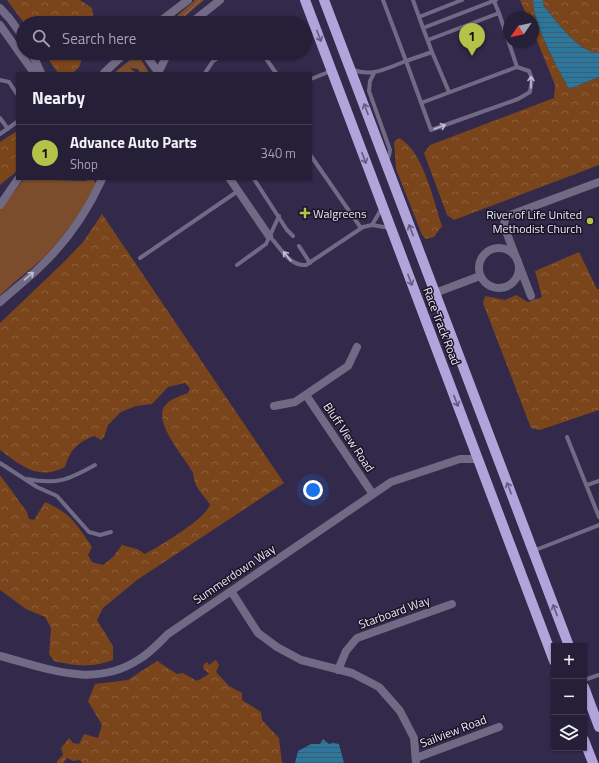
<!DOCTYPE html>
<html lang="en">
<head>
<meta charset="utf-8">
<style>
  body { margin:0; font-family:"Titillium Web",sans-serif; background:#322c43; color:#f1f3f6 }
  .controls { position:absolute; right:12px; bottom:12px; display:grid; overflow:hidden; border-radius:0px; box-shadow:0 1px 3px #0004 }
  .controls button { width:36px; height:36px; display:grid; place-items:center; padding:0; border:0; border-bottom:1px solid #423d53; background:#261f38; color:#f1f3f6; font:20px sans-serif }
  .compass { position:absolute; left:503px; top:12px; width:36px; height:36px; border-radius:50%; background:#261f38; box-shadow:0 1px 3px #0004; rotate:236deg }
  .you { position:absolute; left:313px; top:490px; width:14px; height:14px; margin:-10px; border:3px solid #fff; border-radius:50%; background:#1a73e8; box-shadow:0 0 0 6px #1a73e833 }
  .badge { display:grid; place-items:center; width:26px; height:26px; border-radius:50%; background:#b5c249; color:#111; font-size:13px; font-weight:700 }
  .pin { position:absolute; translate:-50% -33px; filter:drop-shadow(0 1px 2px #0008) }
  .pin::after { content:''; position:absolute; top:21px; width:14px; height:12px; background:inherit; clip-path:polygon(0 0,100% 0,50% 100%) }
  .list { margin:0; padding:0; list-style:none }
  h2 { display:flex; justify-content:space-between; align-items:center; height:52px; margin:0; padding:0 16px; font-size:17px }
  h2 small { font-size:13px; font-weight:400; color:#a4a2ae }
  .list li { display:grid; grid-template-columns:26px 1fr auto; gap:12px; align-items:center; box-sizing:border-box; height:56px; padding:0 16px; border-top:1px solid #423d53 }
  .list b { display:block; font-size:15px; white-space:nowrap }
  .list p { margin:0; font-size:13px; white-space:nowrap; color:#a4a2ae }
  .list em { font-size:13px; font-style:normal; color:#a4a2ae }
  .icon { flex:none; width:22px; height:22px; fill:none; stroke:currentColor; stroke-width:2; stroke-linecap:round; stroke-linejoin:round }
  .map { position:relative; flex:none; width:599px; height:763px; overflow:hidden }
  .search { position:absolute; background:#261f38; box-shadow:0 1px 3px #0004; left:16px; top:16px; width:296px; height:44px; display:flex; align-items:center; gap:10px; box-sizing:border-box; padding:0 14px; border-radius:22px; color:#a4a2ae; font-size:15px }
  .panel { position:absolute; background:#261f38; box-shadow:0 1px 3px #0004; left:16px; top:72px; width:296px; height:108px; border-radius:0px }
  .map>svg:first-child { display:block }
</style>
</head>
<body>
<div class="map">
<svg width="599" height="763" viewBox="0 0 599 763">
  <defs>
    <pattern id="forest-crowns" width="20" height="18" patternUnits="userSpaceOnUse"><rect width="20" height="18" fill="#7b451b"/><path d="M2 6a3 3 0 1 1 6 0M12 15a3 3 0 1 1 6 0" fill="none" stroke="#8e603d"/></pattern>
    <pattern id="garden-furrows" width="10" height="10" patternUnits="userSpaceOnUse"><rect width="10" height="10" fill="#7b4d2c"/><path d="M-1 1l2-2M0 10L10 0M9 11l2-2" fill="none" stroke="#8e674c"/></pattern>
    <pattern id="water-rules" width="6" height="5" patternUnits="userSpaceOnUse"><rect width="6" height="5" fill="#2d769c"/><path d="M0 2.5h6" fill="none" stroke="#3a5e74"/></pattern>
  </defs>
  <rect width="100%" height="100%" fill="#32294b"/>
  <path fill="#7b4d2c" d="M135,56L141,59L149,73H140L138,69L130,68L136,73H114Z
    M24,179L84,181L93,179L96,183C83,210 64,238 42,259C28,272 13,282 0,296V210Z"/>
  <path fill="url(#forest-crowns)" d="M7,0H80L92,8L94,23H24Z
    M520,0H533C533,26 557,66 569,89L599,77V165L454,220L447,215L424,153L430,145L554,98L555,85L533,31V18H528Z
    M543,0H599V53C578,53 556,20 543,5Z
    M44,53H84L79,67L73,73H58Z
    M17,131V171L0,185V142Z
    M399,138C424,152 433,200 442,226L434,237L426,239L422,235L396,169L394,142Z
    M102,214L284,483L137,580L103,608L97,620L113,646V660C90,668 77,666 54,661L49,654L51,628L45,617L26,609L0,590V475L27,512L29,519L34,520L45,502C71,513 77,525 92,547L88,555L92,562L103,565L113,557L122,545L137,549L145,554C161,545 204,520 210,505C206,497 199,492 196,485C194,482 194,477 193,473C186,459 154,424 164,407C169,399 180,396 188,393L190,388L185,383L168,387L152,404L136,406L121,412L108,425L104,437L101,440L94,436C78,442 70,450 65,467C38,481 22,466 0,450V323L66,260L83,242Z
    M579,252L597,289H599V410L540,430L531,428L483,303L485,296L505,300L516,295L528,302L542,297L535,271Z
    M216,660L219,665L216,672L229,686L242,693V700L261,712L262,720L279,738L282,763H82L80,760L73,761L67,758L63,763H57V761L63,755L61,748L69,738L73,743L79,744L84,734L98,738L102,725L88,701L95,684L128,680L157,661L177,674L183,673L197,681L209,674L203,668L204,664L207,662L209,665Z"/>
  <path fill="url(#garden-furrows)" d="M195,0H204L177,23H169Z"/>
  <path fill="url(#water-rules)" d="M533,0H543V5C556,20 578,53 599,53V77L569,89C557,66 533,25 533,0Z
    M323,739L329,744L333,743L339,744L344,763H295L298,751L311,744H320Z"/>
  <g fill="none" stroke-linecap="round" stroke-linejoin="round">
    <path stroke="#706a85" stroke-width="4" d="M413,0L423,28
      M494,1L499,13
      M419,17L462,0
      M428,40L499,13L517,67
      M432,52L449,92
      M262,53L276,73
      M353,70C372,77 388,68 406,61L383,0
      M205,73L213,61L225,53
      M374,73L370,81L369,91L390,150L389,156L386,161
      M311,79L331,71
      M0,80L9,82L17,94
      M421,103L517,67L529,71L532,79L530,92L518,99L431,130L406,61L432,52L423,28L496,0
      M0,118L8,129
      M0,134L17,122
      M311,156L361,228
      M254,179L287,230L293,236
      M372,225L382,208
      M269,236C281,247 288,266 306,265L363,227L372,225L390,228
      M299,246L310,263
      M140,258L238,191
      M237,265L266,244L279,216
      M567,437L599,517
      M0,463L37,487L57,496L89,532L100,535L111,532
      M27,479C57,485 68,480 95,465
      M587,485L599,481
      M533,551L599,525
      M584,680L599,675"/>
    <path stroke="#706a85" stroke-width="8" d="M0,8L10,19L23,37
      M158,23L188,0
      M191,23L220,0
      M0,25L34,73
      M32,53L41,73
      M144,53L159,73
      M104,73L125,53
      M158,73L168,53
      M230,179L269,236
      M0,205L18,179
      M479 268a20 20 0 1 1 40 0a20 20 0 1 1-40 0Z
      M435,293L480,276
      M531,296L504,226L505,219L510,215L599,182
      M0,302C14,289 29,278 42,265C68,240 87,212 102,179
      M306,395L372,493
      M274,406L295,402L348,366L357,347
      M231,591L258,633L277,647L301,660L352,673L379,687L400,711L414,738L416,763
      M0,656C47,668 93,689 138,660C149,654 159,643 168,634L391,482L460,459H478
      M338,670L346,651L357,638L452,604
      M416,758L499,727"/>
    <path stroke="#b0a4da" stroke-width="10" d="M305,0L554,661
      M324,0L569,646
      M584,687L599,727
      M584,740L593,763"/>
  </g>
  <defs><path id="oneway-shaft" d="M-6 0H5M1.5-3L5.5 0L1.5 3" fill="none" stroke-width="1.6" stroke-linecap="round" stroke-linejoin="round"/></defs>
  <g stroke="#645c7f">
    <use href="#oneway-shaft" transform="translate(319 36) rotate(69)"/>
    <use href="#oneway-shaft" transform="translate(366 109) rotate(-111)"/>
    <use href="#oneway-shaft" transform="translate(364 158) rotate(69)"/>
    <use href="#oneway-shaft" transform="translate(411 230) rotate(-111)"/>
    <use href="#oneway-shaft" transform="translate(410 280) rotate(70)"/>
    <use href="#oneway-shaft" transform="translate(456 401) rotate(69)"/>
    <use href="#oneway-shaft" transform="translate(509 488) rotate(-111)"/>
    <use href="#oneway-shaft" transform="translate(555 610) rotate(-111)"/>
  </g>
  <g stroke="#bfbbd2">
    <use href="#oneway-shaft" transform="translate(531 82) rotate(-90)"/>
    <use href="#oneway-shaft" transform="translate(440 127) rotate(-20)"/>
    <use href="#oneway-shaft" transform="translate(287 256) rotate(-129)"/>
    <use href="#oneway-shaft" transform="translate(29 276) rotate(-40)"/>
  </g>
  <g fill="#b5c249" stroke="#191524" stroke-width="1.5">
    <path d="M303 207h4v4h4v4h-4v4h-4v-4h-4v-4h4z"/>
    <circle cx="590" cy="221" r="4"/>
  </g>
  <g text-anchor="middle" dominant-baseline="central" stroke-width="3" stroke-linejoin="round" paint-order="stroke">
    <g font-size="12" fill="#eae6fc" stroke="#191524" text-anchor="start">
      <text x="313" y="213">Walgreens</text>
      <text x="582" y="214" text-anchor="end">River of Life United<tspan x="582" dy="14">Methodist Church</tspan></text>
    </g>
    <g font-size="12" fill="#eae6fc" stroke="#191524">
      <text transform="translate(442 326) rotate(69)">Race Track Road</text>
      <text transform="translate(349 437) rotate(56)">Bluff View Road</text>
      <text transform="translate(234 574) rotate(-34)">Summerdown Way</text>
      <text transform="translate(394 612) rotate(-20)">Starboard Way</text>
      <text transform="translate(453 731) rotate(-21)">Sailview Road</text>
    </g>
  </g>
</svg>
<div class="controls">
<button>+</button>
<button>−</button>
<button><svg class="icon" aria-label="layers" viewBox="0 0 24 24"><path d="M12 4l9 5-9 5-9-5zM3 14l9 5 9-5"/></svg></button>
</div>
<svg class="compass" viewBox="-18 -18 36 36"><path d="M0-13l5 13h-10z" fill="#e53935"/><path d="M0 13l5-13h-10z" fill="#a4a2ae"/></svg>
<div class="you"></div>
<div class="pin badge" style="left:472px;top:56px">1</div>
<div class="search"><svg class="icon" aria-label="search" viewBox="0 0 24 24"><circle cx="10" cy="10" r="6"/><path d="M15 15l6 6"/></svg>Search here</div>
<section class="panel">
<h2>Nearby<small></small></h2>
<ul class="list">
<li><span class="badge">1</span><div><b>Advance Auto Parts</b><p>Shop</p></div><em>340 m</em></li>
</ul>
</section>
</div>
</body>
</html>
